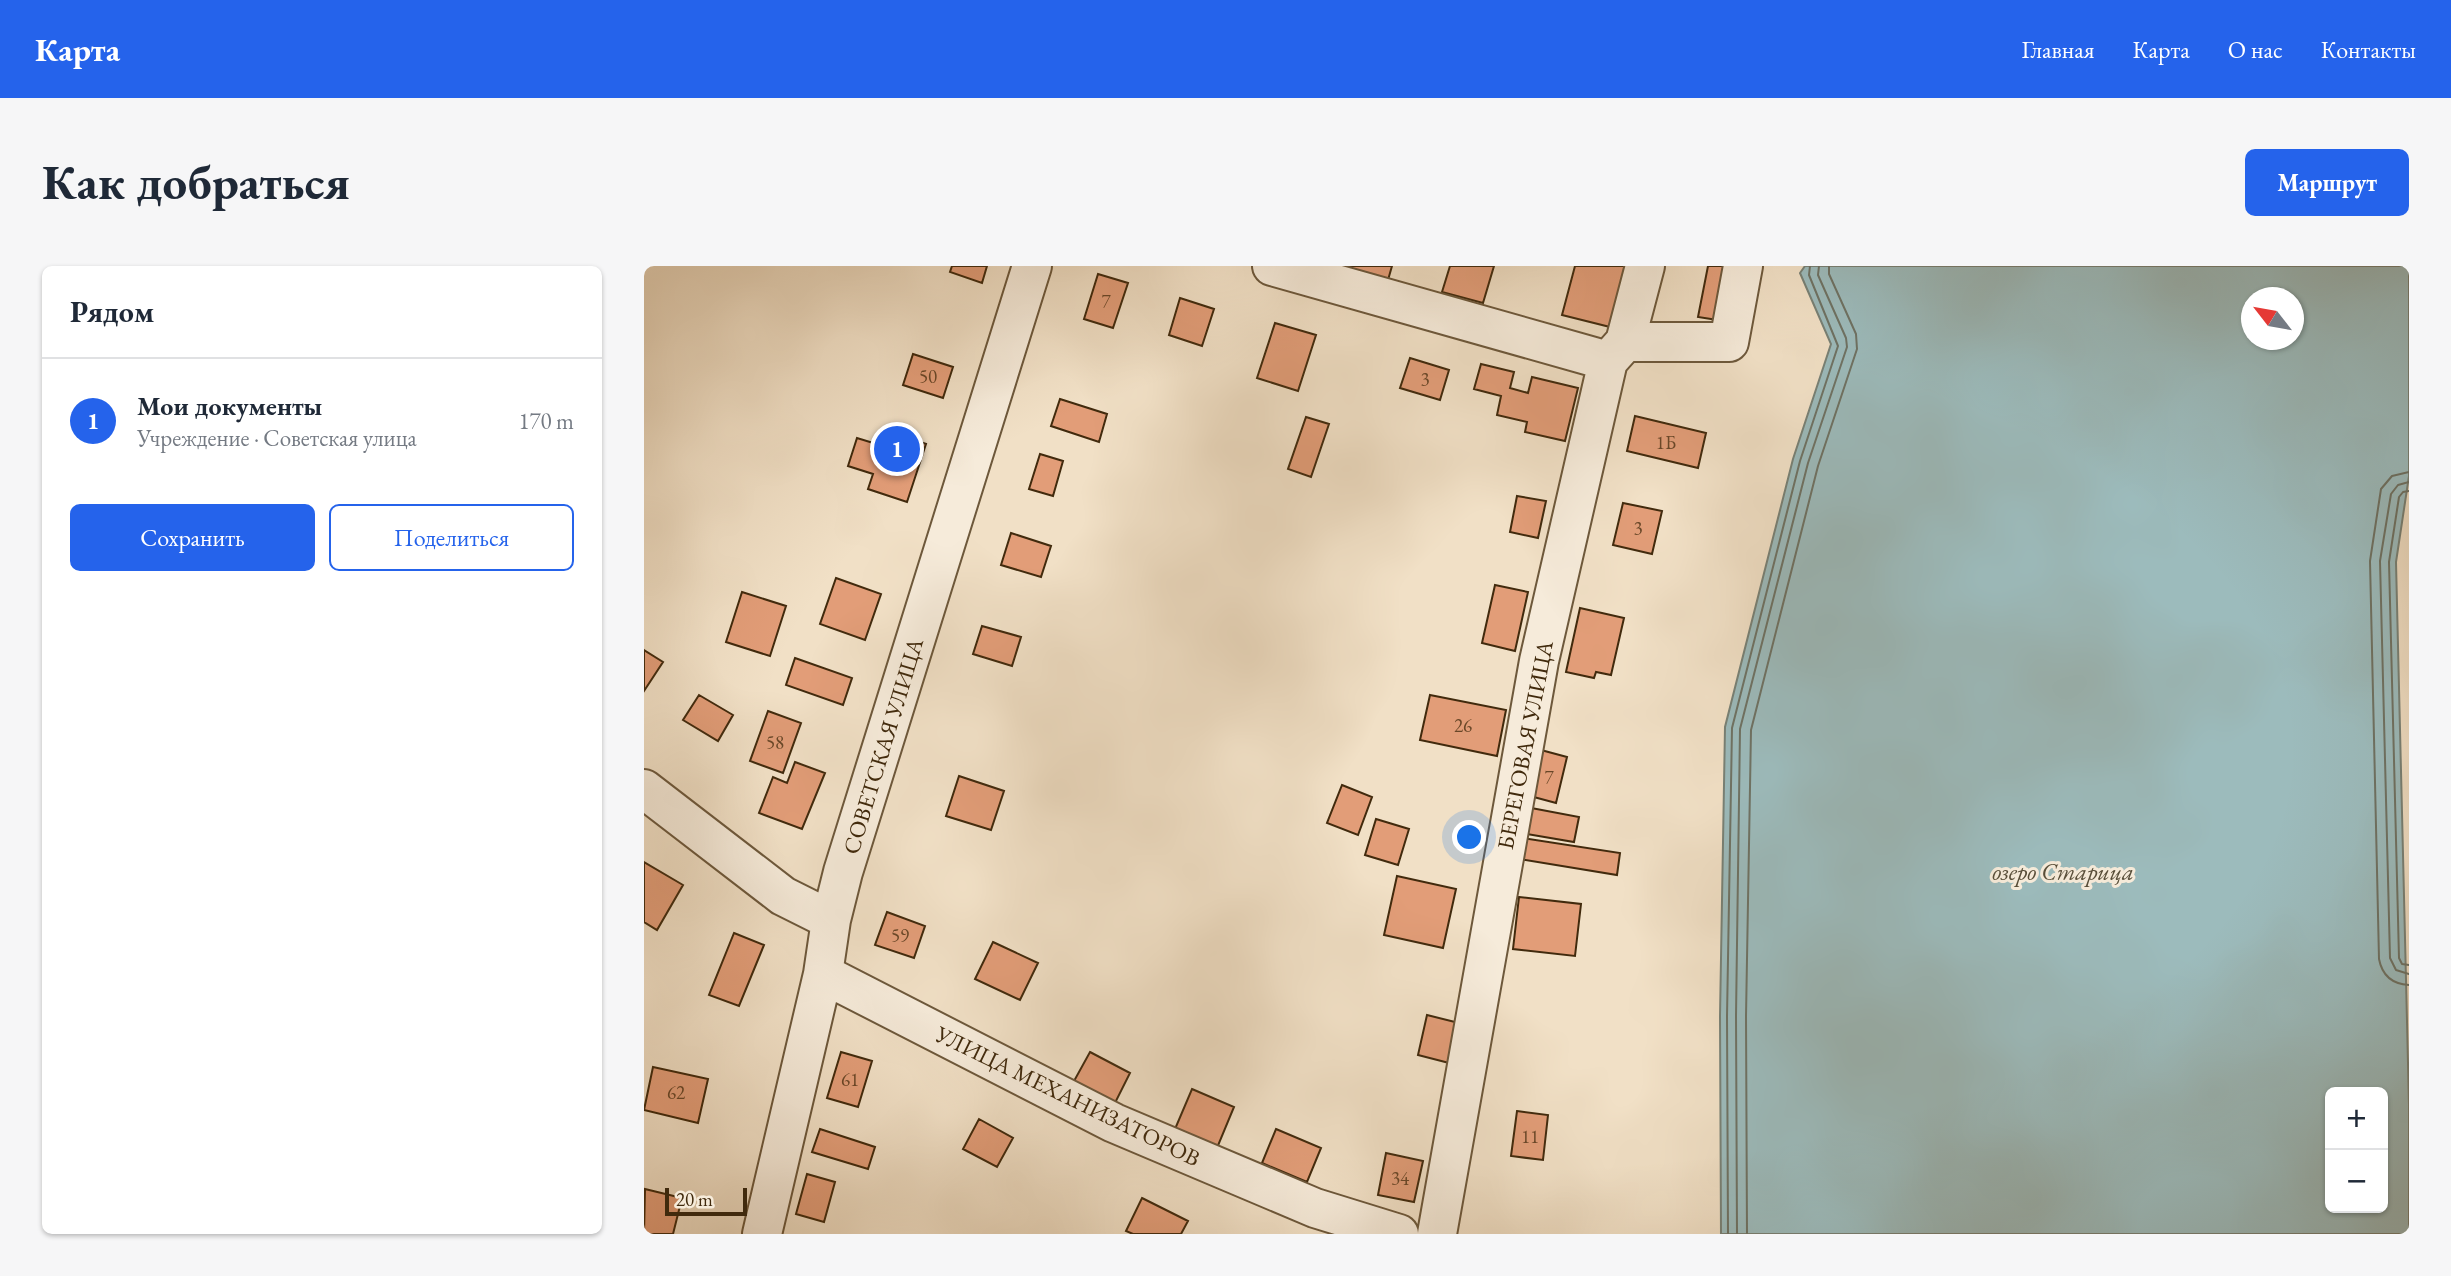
<!DOCTYPE html>
<html lang="ru">
<head>
<meta charset="utf-8">
<style>
  body { margin:0; font-family:"EB Garamond",serif; background:#f6f6f7; color:#1f2937 }
  .controls { position:absolute; right:21px; bottom:21px; display:grid; overflow:hidden; border-radius:10px; box-shadow:0 2px 5px #0004 }
  .controls button { width:63px; height:63px; display:grid; place-items:center; padding:0; border:0; border-bottom:2px solid #e0e1e3; background:#fff; color:#1f2937; font:35px sans-serif }
  .compass { position:absolute; left:1597px; top:21px; width:63px; height:63px; border-radius:50%; background:#fff; box-shadow:0 2px 5px #0004; rotate:301deg }
  .scale { position:absolute; left:21px; bottom:18px; width:82px; box-sizing:border-box; padding-left:7px; border:4px solid #412a0d; border-top:0; font-size:19px; line-height:24px; white-space:nowrap; color:#412a0d; -webkit-text-stroke:5px #f6ebda; paint-order:stroke }
  .you { position:absolute; left:826px; top:572px; width:24px; height:24px; margin:-18px; border:5px solid #fff; border-radius:50%; background:#1a73e8; box-shadow:0 0 0 10px #1a73e833 }
  .badge { display:grid; place-items:center; width:46px; height:46px; border-radius:50%; background:#2563eb; color:#fff; font-size:23px; font-weight:700 }
  .pin { position:absolute; translate:-50% -50%; border:4px solid #fff; box-shadow:0 2px 7px #0006 }
  .list { margin:0; padding:0; list-style:none }
  h2 { display:flex; justify-content:space-between; align-items:center; height:91px; margin:0; padding:0 28px; font-size:30px }
  h2 small { font-size:23px; font-weight:400; color:#747a83 }
  .list li { display:grid; grid-template-columns:46px 1fr auto; gap:21px; align-items:center; box-sizing:border-box; height:126px; padding:0 28px; border-top:2px solid #e0e1e3 }
  .list b { display:block; font-size:26px; white-space:nowrap }
  .list p { margin:0; font-size:23px; white-space:nowrap; color:#747a83 }
  .list em { font-size:23px; font-style:normal; color:#747a83 }
  .actions { display:flex; gap:14px; padding:21px 28px }
  .actions a { flex:1; padding:16px 0; border:2px solid #2563eb; border-radius:10px; text-align:center; font-size:24px; color:#2563eb }
  .actions .main { background:#2563eb; color:#fff }
  .map { position:relative; flex:none; width:1765px; height:968px; overflow:hidden; border-radius:10px }
  header { display:flex; align-items:center; gap:42px; box-sizing:border-box; height:98px; padding:0 35px; background:#2563eb; color:#fff }
  header strong { font-size:33px }
  nav { display:flex; gap:38px; margin-inline-start:auto; font-size:24px }
  .intro { display:flex; align-items:center; justify-content:space-between; box-sizing:border-box; height:168px; padding:0 42px }
  h1 { margin:0; font-size:49px }
  .button { padding:18px 32px; border-radius:10px; background:#2563eb; color:#fff; font-size:24px; font-weight:700 }
  main { display:flex; gap:42px; padding:0 42px }
  aside { flex:1; background:#fff; border-radius:10px; box-shadow:0 2px 5px #0004 }
  .map>svg:first-child { display:block }
</style>
</head>
<body>
<header>
<strong>Карта</strong>
<nav><a>Главная</a><a>Карта</a><a>О нас</a><a>Контакты</a></nav>
</header>
<div class="intro"><h1>Как добраться</h1><a class="button">Маршрут</a></div>
<main>
<aside>
<h2>Рядом<small></small></h2>
<ul class="list">
<li><span class="badge">1</span><div><b>Мои документы</b><p>Учреждение · Советская улица</p></div><em>170 m</em></li>
</ul>
<div class="actions"><a class="main">Сохранить</a><a>Поделиться</a></div>
</aside>
<div class="map">
<svg width="1765" height="968" viewBox="0 0 1765 968">
  <rect width="100%" height="100%" fill="#f1e0c6"/>
  <filter id="stains"><feTurbulence type="fractalNoise" baseFrequency=".00286" numOctaves="4"/><feColorMatrix values="0 0 0 0 .2 0 0 0 0 .09 0 0 0 0 .02 0 0 0 .5 -.17"/></filter>
  <radialGradient id="worn" r=".72"><stop offset=".6" stop-color="#630" stop-opacity="0"/><stop offset="1" stop-color="#630" stop-opacity=".3"/></radialGradient>
  <path fill="#9cbbbc" stroke="#788176" stroke-width="2" fill-rule="evenodd" d="M1161,0H1765V210L1752,296L1765,839V968H1077L1076,750L1081,461L1149,193L1187,78L1156,7ZM1608,32H1650V74H1608ZM1686,826H1739V942H1686Z"/>
  <g fill="none" stroke-linecap="round" stroke-linejoin="round">
    <path stroke="#6e7264" stroke-width="2" d="M1765,206L1748,210L1737,223L1726,295L1735,693C1738,709 1748,718 1765,719
      M1765,216L1754,219L1747,228L1736,295L1746,692L1752,704L1765,708
      M1765,225L1759,226L1755,231L1745,296L1755,692L1758,698L1765,699
      M1084,968L1083,750L1088,462L1156,195L1194,80L1165,9L1166,0
      M1093,968L1092,750L1096,463L1164,197L1203,81L1202,72L1174,9L1175,0
      M1103,968L1102,750L1107,464L1174,200L1213,83L1212,68L1185,8V0"/>
  </g>
  <path fill="#e29d78" stroke="#412a0d" stroke-width="2" d="M308,0H343L338,17L306,6Z
    M706,0H748L744,14L706,2Z
    M806,0H850L839,37L798,26Z
    M931,0H982L966,61L918,49Z
    M1064,0H1090L1080,55L1054,51Z
    M454,8L484,17L469,62L440,53Z
    M536,32L570,43L558,80L525,69Z
    M631,57L672,69L654,125L613,112Z
    M269,88L309,101L299,132L259,119Z
    M766,92L805,104L796,134L756,122Z
    M837,98L870,106L866,122L884,127L888,111L934,122L921,175L881,166L883,156L853,149L857,130L830,123Z
    M416,133L463,148L455,176L407,160Z
    M991,150L1062,167L1054,202L983,185Z
    M662,151L685,158L667,211L644,203Z
    M244,165L282,178L263,236L224,223L229,208L204,200L213,172L239,180Z
    M396,188L419,195L409,230L385,223Z
    M873,230L902,235L894,272L866,266Z
    M979,237L1018,245L1008,288L969,279Z
    M367,267L407,280L397,311L357,299Z
    M192,312L237,328L221,374L176,358Z
    M851,319L884,326L871,385L838,377Z
    M98,326L142,340L126,390L82,376Z
    M936,342L980,352L967,409L952,406L950,412L922,406Z
    M338,360L377,371L368,400L329,388Z
    M0,384L19,396L0,425Z
    M151,392L208,412L199,439L142,419Z
    M55,429L89,449L74,475L39,454Z
    M786,429L862,444L853,490L776,474Z
    M124,445L157,457L139,507L106,495Z
    M897,484L923,491L912,537L886,530Z
    M151,496L181,507L158,563L115,547L129,511L143,517Z
    M315,510L360,525L347,564L302,550Z
    M698,519L728,531L714,569L683,557Z
    M882,541L935,551L930,576L877,567Z
    M732,553L765,563L754,599L721,589Z
    M879,572L976,587L973,609L875,593Z
    M0,596L39,619L13,664L0,656Z
    M753,610L812,623L799,682L740,669Z
    M875,631L937,638L931,690L869,683Z
    M243,646L281,660L270,692L231,679Z
    M90,667L120,679L95,740L65,729Z
    M349,676L394,697L376,734L331,713Z
    M783,749L819,758L809,798L774,789Z
    M197,786L228,795L214,841L183,832Z
    M446,786L486,807L471,837L430,815Z
    M9,801L64,813L54,857L0,844Z
    M548,823L590,841L573,882L531,863Z
    M873,845L904,849L899,894L867,890Z
    M335,853L369,872L353,901L319,883Z
    M176,863L231,881L224,903L168,886Z
    M632,863L677,882L663,916L618,897Z
    M742,887L779,895L770,936L734,929Z
    M163,908L191,916L180,956L152,948Z
    M1,923L38,932L29,968H0Z
    M498,932L544,955L537,968H489L482,965Z"/>
  <g fill="none" stroke-linecap="round" stroke-linejoin="round">
    <g stroke="#6d583b" stroke-width="42">
      <path id="minor" d="M628,0L964,95
        M981,76H1085L1099,0
        M0,523L139,630L187,654
        M179,708L470,857L671,942L755,968
        M118,968L179,708L187,654L199,606L388,0
        M793,968L895,395L964,95L981,76L1001,0"/>
    </g>
    <use href="#minor" stroke="#f6ebda" stroke-width="38"/>
  </g>
  <g text-anchor="middle" dominant-baseline="central" stroke-width="6" stroke-linejoin="round" paint-order="stroke">
    <g font-size="19" fill="#694728">
      <text x="462" y="35">7</text>
      <text x="284" y="110">50</text>
      <text x="781" y="113">3</text>
      <text x="1022" y="176">1Б</text>
      <text x="994" y="262">3</text>
      <text x="819" y="459">26</text>
      <text x="131" y="476">58</text>
      <text x="905" y="511">7</text>
      <text x="256" y="669">59</text>
      <text x="206" y="813">61</text>
      <text x="32" y="826">62</text>
      <text x="886" y="870">11</text>
      <text x="756" y="912">34</text>
    </g>
    <g font-size="23" fill="#412a0d" stroke="#f6ebda">
      <text transform="translate(881 479) rotate(-79)">БЕРЕГОВАЯ УЛИЦА</text>
      <text transform="translate(239 480) rotate(-73)">СОВЕТСКАЯ УЛИЦА</text>
      <text transform="translate(424 830) rotate(26)">УЛИЦА МЕХАНИЗАТОРОВ</text>
    </g>
    <g font-size="24" font-style="italic" fill="#584e39" stroke="#f6ebda">
      <text x="1419" y="605">озеро Старица</text>
    </g>
  </g>
  <rect width="100%" height="100%" filter="url(#stains)"/>
  <rect width="100%" height="100%" fill="url(#worn)"/>
</svg>
<div class="controls">
<button>+</button>
<button>−</button>
</div>
<svg class="compass" viewBox="-18 -18 36 36"><path d="M0-13l5 13h-10z" fill="#e53935"/><path d="M0 13l5-13h-10z" fill="#747a83"/></svg>
<div class="scale">20 m</div>
<div class="you"></div>
<div class="pin badge" style="left:253px;top:183px">1</div>
</div>
</main>
</body>
</html>
